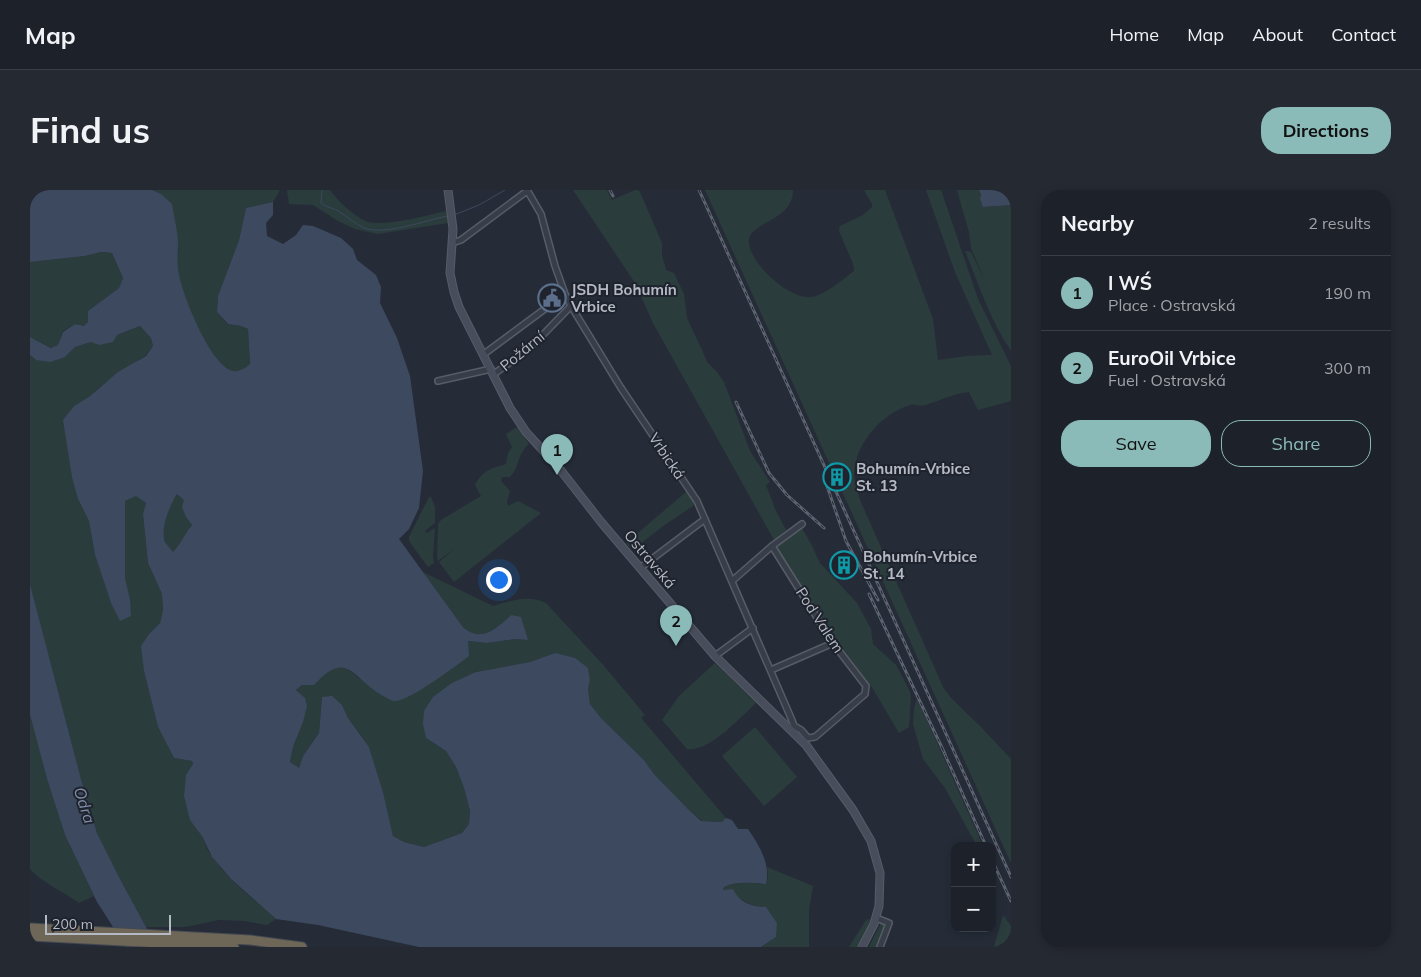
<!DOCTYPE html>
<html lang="en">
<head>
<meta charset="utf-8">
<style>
  body { margin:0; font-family:Mulish,sans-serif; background:#252932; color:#f1f3f6 }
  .controls { position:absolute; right:15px; bottom:15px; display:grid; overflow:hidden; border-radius:10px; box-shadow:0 2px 8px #0003 }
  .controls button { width:45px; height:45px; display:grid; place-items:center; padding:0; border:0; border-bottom:1px solid #3a3e47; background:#1c212a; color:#f1f3f6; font:25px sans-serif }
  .scale { position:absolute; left:15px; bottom:12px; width:126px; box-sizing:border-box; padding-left:5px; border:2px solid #b4b9c4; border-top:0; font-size:14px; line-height:18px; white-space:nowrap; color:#b4b9c4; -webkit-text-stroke:4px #1e232d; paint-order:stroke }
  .you { position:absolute; left:468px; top:389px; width:18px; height:18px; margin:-12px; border:4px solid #fff; border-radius:50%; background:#1a73e8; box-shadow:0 0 0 8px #1a73e833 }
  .badge { display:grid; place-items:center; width:32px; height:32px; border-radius:50%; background:#8bbbb9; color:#111; font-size:16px; font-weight:700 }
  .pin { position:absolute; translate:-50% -41px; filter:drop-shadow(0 1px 2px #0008) }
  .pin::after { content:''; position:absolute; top:26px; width:18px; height:15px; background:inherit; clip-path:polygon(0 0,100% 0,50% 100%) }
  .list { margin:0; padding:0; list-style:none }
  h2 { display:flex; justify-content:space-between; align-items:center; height:65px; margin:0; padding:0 20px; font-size:21px }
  h2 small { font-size:16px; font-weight:400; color:#a0a3a8 }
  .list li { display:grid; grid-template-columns:32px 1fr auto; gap:15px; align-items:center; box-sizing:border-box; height:75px; padding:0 20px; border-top:1px solid #3a3e47 }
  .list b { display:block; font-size:19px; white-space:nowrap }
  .list p { margin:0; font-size:16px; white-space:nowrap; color:#a0a3a8 }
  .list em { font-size:16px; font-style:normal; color:#a0a3a8 }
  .actions { display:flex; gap:10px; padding:15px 20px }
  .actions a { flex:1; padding:11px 0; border:1px solid #8bbbb9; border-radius:20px; text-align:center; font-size:18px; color:#8bbbb9 }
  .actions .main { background:#8bbbb9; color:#111 }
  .map { position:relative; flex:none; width:981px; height:757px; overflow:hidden; border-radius:20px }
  header { display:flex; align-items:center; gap:30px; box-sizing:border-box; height:70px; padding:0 25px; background:#1c212a; border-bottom:1px solid #3a3e47 }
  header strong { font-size:24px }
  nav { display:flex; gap:28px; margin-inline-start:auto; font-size:18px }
  .intro { display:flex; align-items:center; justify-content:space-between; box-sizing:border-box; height:120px; padding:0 30px }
  h1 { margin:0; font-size:35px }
  .button { padding:12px 22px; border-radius:20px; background:#8bbbb9; color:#111; font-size:18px; font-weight:700 }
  main { display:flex; gap:30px; padding:0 30px }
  aside { flex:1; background:#1c212a; border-radius:20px; box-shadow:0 2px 8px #0003 }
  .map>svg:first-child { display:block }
</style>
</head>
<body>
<header>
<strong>Map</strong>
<nav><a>Home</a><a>Map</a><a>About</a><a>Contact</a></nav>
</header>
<div class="intro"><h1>Find us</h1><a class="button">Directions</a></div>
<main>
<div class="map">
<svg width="981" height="757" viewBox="0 0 981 757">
  <rect width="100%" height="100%" fill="#252c38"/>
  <path fill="#2b3c3d" d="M122,0H250L243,12L216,18L209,50L188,106L187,122L197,134L211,136L218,139L220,175C215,177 209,182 203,181C180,176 149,100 147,78C147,71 149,63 148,55C146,41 136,18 131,4Z
    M257,0H300C309,12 322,24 335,31C352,38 398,25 416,21L418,33L348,44L325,39L308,31L283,15L259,14Z
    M543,0H577L582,10L605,0H609L632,53V65L636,80L644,83L654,104L657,128L672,160L677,172L687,182L694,192L720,261L740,292L736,295L746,321L756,340L744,350L623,133L605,93Z
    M675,0H763C763,31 722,31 719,49C716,71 760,111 782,107C794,105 814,89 824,81C825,72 811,50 809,39L810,36L833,25L842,17V14L834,0H855L903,129L908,170L937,166L962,165L925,82L896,0H911L948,109L981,176V211L948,220L939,202C923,203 910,211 895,215C889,217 885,213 880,215C851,224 826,253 824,283C824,292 828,302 830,310L914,499L923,510L950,536L981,569V673Z
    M927,0H949L954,17L981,15V161C960,130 949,95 935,61L941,62L954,89L941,58L939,42Z
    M71,62L82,63L93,88L89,98L58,121V132L54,136L45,134L33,141L28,155L22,158L0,147V72L55,66Z
    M110,136L121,148L123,156L116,165L71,196L60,206L44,216L34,230L48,309L59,331L65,365L81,413L100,409L95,388V311L106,305L116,313L113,324L118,373L132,404L133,420L130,433L119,444L114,481L128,537L144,568L162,571L163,574C148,599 155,621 171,644C175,652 177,661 183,668C200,692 225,710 246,729L237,735L215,731L189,730L155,737H116L90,689L67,643L51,589L0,394V165L6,170L35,167L45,157L61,152H82L87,145Z
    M487,237L499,254C487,264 490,277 480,287H472L471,291L480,301L477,312L478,316L488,311L511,323L424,392L409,372L424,359L408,371L407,368L408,334L411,330L451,306L445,295C453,280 460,279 476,274L478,263L482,257L476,244Z
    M656,302H658L664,312L663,316L636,334L602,360L596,353Z
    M147,304L155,310L156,327L162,335C155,344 151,354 143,362C141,359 137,355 135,352C129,338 140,315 147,304Z
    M399,307H401L405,317V333L395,341L397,343L405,338L403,366L404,373L398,377L379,351V347Z
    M772,338L781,354L790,373L827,413L841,439L843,454L866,475L873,488L880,502L881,508L879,537L869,543L843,499L806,449L746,358Z
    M393,382L463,416C480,411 499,404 516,413L575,477L615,525L611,528L696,628L693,632L672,631L658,619L624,584L614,570L571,528L560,514L558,499L560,490L558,478L525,463L500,472L446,482L396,548L416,561L426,577L434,598L440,621L439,634L432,643L394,657L374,652L363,646L353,602L339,557L318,528L312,515L292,507L289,543L273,566L269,579L260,572L263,557L273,532L274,508L266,500L272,495L284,494C301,475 310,470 330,489L437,451L457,453L485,449L498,450L481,425C466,439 451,453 433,437Z
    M685,473L726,513C711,527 678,563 657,559L632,530L649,506Z
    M887,508L953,656H947L915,598L893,569L883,534L884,518Z
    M0,525L17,589L35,645L64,706L49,713C33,701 14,694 0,679Z
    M725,537L767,587L734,616L692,566Z
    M737,677L783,696L779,719V757H731L746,747L736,717C720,717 709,707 693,701L694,697C707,691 721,693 736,694L738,686Z
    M973,725L981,736V757H964Z
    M840,729L841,733L829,757H819L836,730Z
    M851,733H854L855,739L847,757H839Z"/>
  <path fill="#3d495f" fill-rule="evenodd" d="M0,0H122L131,4L142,14C144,27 148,42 148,55C148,63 147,71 148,79C150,100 180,176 203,181C209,182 215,178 220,174L218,139L211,136L198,134L187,122L188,106L209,50L216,18L243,12V25L236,33L237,46L253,54L266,45L273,35L283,36L311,48L323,59L327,70L346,85L351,97L350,113L367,148L380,186L393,281L389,318L379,339L369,349L433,437C451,453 466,439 481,425L491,427L498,450L485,449L457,453L438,451L439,466C427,475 376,514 363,511C360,510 356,507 353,506C322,488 317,458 284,495H272L266,500L275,508L277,516L273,532L263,557L260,572L269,578L273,566L289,543L292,507L302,506L312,515L318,528L339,557L353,602L363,646L374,652L394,657L432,643L439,634L440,621L434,598L426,577L416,561L396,548L393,534L394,521L403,507L422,493L446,482L500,472L525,463L545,468L558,478L560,490L558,499L560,514L571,528L614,570L624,584L658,619L671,631L692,632L696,628L702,630L708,639H718C729,655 741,674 736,694C721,693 707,691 694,697L693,700L703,699C708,712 723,717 736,717L747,733L746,747L731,757H389L288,735L246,729L201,689L182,667L172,646L160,630L154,606L156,585L163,574L162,571L144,568L128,537L114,481L111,456L119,444L130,433L133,420L132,404L118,373L113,324L116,313L106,306L95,311V388L100,409L101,426L90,431L81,413L65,365L59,331L48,309L42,287L33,230L44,216L60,206L88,182L116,166L123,156L121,148L110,136L87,145L83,152L69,155L61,152L45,157L35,167L20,172L6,170L0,165V147L21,158L28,155L33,142L45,134L54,136L58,132V121L89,98L93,88L82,63L71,62L55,66L0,72ZM147,304L154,310L152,317L156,327L162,335C155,343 151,354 143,362C141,359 137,355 135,352C130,338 140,315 147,304Z
    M949,0H981V15L953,17L950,9L951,5Z
    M0,394L51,589L67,643L90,689L122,748L129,757H96L67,712L35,645L17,589L0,525Z"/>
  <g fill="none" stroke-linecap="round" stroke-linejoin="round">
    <path stroke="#3d495f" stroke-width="1" d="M292,0L291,13C296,18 302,17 308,21C317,26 325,34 334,38C356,46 395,30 418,26
      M424,25L449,15L475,0"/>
    <g stroke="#575c66" stroke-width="8">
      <path id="minor" d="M497,0L511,24L525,76L535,104L541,116L591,198L667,311L761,528L764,536L761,539
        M422,53L431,50L497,1
        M454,164L535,104
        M464,184L501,157L541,116
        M408,191L461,179
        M742,356L803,453L836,496L835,504L785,547L778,548L771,540L764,536
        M610,378L675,329
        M702,391L742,356L772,334
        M685,466L723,438
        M741,480L803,453
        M846,728L859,733L850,757"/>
    </g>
    <g stroke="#575c66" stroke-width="9">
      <path id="secondary" d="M418,0L423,39L420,83L424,102L429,117L480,218L496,242L529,278L571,332L685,466L776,555L823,620L841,651L850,683L849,716L844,734L832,757"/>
    </g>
    <g stroke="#444953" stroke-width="11">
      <path id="motorway" d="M0,738L220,750L272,757
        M0,746L204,757"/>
    </g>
    <use href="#minor" stroke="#383e49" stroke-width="5"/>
    <use href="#secondary" stroke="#474d5b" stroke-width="7"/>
    <use href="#motorway" stroke="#6e6656" stroke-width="9"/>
    <g stroke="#5d6471" stroke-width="3">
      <path id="rail" d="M580,0L583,6
        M669,0L981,687
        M706,212L739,283L757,305L794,338
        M797,296L816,351L848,410
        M839,404L915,564
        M912,558L956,656
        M962,670L981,711"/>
    </g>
    <use href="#rail" stroke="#1e232d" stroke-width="1" stroke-dasharray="4" stroke-linecap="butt"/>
  </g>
  <defs>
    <g id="civic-ring" transform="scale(1.4375)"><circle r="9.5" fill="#1e232d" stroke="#5c6f8a" stroke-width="1.5"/><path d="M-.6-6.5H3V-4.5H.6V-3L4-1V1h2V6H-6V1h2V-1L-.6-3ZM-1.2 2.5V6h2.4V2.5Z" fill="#5c6f8a"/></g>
    <g id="building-ring" transform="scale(1.4375)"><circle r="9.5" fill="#1e232d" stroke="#0f9aa8" stroke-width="1.5"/><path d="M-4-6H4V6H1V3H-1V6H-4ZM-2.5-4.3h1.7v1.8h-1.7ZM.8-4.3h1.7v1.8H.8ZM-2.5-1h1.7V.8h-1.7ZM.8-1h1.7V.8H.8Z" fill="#0f9aa8"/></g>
  </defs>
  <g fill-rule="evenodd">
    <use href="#civic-ring" x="522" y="108"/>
    <use href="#building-ring" x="807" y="287"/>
    <use href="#building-ring" x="814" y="375"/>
  </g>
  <g text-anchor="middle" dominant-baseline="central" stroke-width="4" stroke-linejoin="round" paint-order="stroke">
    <g font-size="15" font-weight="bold" fill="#b4b9c4" stroke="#1e232d" text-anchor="start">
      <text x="541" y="99">JSDH Bohumín<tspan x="541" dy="17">Vrbice</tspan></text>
      <text x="826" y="278">Bohumín-Vrbice<tspan x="826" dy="17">St. 13</tspan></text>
      <text x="833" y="366">Bohumín-Vrbice<tspan x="833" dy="17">St. 14</tspan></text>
    </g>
    <g font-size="15" fill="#b4b9c4" stroke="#1e232d">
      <text transform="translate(492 161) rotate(-40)">Požární</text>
      <text transform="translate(637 266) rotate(56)">Vrbická</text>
      <text transform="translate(620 369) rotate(50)">Ostravská</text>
      <text transform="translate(790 430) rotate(57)">Pod Valem</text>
    </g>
    <g font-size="16" font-style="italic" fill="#7f8ea9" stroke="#1e232d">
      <text transform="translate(55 615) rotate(72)">Odra</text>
    </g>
  </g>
</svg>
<div class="controls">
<button>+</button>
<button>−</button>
</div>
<div class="scale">200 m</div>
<div class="you"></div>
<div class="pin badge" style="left:527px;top:285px">1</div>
<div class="pin badge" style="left:646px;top:456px">2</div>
</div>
<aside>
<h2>Nearby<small>2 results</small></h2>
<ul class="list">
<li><span class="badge">1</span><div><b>I WŚ</b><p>Place · Ostravská</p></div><em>190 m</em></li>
<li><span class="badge">2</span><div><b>EuroOil Vrbice</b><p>Fuel · Ostravská</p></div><em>300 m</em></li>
</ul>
<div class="actions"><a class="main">Save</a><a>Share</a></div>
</aside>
</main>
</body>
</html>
